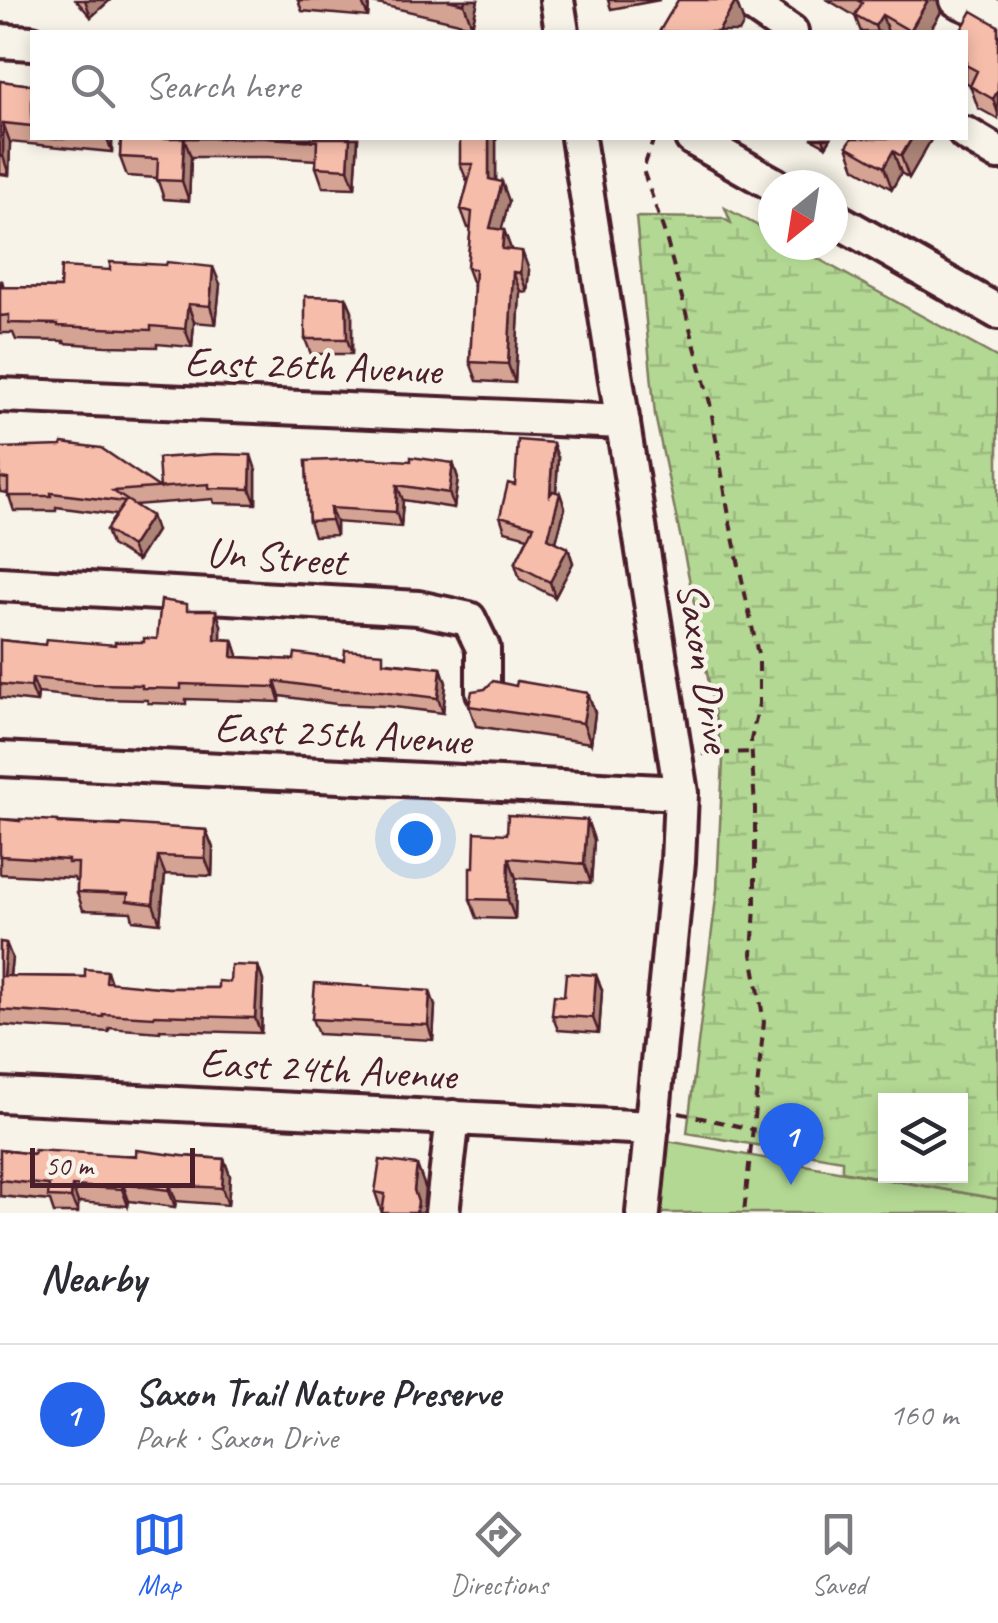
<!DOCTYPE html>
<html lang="en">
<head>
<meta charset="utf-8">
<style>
  body { margin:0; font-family:Caveat,sans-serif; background:#f7f7f7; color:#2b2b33 }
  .controls { position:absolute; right:30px; bottom:30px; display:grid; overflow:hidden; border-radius:0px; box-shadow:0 5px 15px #0003 }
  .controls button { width:90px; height:90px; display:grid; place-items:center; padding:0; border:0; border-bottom:2px solid #e1e1e2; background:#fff; color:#2b2b33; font:50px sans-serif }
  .compass { position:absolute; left:758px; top:170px; width:90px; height:90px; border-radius:50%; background:#fff; box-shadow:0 5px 15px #0003; rotate:210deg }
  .scale { position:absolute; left:30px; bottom:25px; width:165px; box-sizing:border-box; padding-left:10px; border:5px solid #4a1f2b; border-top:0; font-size:28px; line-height:35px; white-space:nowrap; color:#4a1f2b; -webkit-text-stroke:8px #f7f3e8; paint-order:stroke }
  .you { position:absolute; left:415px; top:838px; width:35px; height:35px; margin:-25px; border:8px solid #fff; border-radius:50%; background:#1a73e8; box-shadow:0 0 0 15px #1a73e833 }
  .badge { display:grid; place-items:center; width:65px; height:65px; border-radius:50%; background:#2563eb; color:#fff; font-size:32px; font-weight:700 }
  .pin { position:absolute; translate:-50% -82px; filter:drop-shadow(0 2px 5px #0008) }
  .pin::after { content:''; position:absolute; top:52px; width:35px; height:30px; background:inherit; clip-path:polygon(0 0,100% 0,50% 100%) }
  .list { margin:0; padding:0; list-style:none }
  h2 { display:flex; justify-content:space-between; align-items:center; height:130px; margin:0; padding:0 40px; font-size:42px }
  h2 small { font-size:32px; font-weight:400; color:#7c7c81 }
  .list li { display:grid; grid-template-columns:65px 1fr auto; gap:30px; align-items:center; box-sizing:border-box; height:140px; padding:0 40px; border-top:2px solid #e1e1e2 }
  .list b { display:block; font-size:38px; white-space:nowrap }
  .list p { margin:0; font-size:32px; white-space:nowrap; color:#7c7c81 }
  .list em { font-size:32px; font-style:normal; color:#7c7c81 }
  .icon { flex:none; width:55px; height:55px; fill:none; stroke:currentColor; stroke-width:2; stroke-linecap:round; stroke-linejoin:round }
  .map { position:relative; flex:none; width:998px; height:1213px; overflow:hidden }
  .search { position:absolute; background:#fff; box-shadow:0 5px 15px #0003; left:30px; right:30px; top:30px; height:110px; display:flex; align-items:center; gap:25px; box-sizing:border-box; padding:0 35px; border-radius:0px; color:#7c7c81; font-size:38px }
  .sheet { height:270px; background:#fff }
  nav { display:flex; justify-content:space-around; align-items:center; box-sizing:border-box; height:140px; border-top:2px solid #e1e1e2; background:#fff; font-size:28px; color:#7c7c81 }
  nav a { display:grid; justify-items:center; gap:5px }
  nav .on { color:#2563eb }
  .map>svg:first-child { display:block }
</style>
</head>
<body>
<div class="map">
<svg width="998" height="1213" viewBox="0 0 998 1213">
  <defs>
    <pattern id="wetland-marsh" width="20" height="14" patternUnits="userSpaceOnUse" patternTransform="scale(2.5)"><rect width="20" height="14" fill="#b3d893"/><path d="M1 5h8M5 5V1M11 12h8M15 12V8" fill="none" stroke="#9bb97f"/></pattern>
  </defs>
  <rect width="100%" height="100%" fill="#f7f3e8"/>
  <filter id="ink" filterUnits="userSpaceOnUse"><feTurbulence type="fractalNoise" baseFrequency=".01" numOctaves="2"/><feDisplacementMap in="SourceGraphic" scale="20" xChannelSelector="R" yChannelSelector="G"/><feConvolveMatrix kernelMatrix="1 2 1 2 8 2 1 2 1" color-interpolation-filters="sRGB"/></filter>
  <g filter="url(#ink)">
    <path fill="#b3d893" stroke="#7e7c5f" stroke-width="2.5" d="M667,1141L998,1199V1213H660Z"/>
    <path fill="url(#wetland-marsh)" stroke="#7e7c5f" stroke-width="2.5" fill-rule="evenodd" d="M725,208L773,234V245H793L998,358V1199L842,1171V1160L687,1133L717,890L723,759L692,592L655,415L636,217L722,218L731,223ZM886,1100H960V1176H886Z"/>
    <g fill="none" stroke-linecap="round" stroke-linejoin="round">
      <g stroke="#4a1f2b" stroke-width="40">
        <path id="minor" d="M557,0L562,32
          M745,0L791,32
          M957,0L998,18
          M0,41L32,43
          M966,134L998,153
          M578,138L681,793L678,862L643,1213
          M692,138L775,185
          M833,218L998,312
          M0,395L623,422
          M0,584L418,608L469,619L483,648V692
          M0,759L681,793
          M0,1095L652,1128
          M442,1213L453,1117"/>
      </g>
      <path stroke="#4a1f2b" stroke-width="4" stroke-dasharray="10 8" stroke-linecap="butt" d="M654,138L643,170L665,234L710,403L731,528L759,659V704L751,740L755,808V907L752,954L764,1022L744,1213
        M702,754L752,752
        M679,1113L752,1129"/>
      <use href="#minor" stroke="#f7f3e8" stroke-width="32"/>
    </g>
    <path fill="#d4a393" stroke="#4a1f2b" stroke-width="2.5" d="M76,0H110L91,17Z
      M298,0H478L472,26L369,2L368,17L302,11Z
      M608,0H660L611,9Z
      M828,0H937L941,12L929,32H861L855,16Z
      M998,26V119L978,108L970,85L966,82V32Z
      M0,81L32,85V138H112V152L10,142L9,175L0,174Z
      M121,138H358L355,188L323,187L316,167V160L268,157H191L189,201L164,199L157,178L127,176L120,157Z
      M496,138V181L509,201L501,230H504L511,250L529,270L527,292L520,291L515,383L477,381L470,362L474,287L467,268L471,228H468L461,209L468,183L460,164Z
      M811,138H831L826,146Z
      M932,138L909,178L901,173L892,189L855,168L847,146Z
      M0,281H2L4,287L60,288L220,284L216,324L194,322L192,347L157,344V347L106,346L64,343V341L16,340L13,333H0Z
      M346,297L352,311V354H311L305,339Z
      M0,448L160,488L256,470V504L214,503L213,499L134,505L151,516L156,531L137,561L111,545L106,530L116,515L56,507V511H14L8,493L0,492Z
      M558,458L556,492L565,508L556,542L568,548L573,563L555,597L520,579L515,564L528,537L505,531L500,516L515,485Z
      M306,461L453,463L458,478L454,508L403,500L401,527L336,522V535L314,536L309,521Z
      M190,610L221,625V639L233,640L238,657L294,660H344L387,662L441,668L446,683L443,713L386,706L336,704L280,696V702L186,699V704L148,703L147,700L98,699L38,693L37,702L0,698V640L45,645H115L144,642L157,639Z
      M516,686L588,693L595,713L591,743L476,726L469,706Z
      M0,819L206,830L213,848L212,876L165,874L160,923L133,920L131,912L83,910L77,892V881H75L74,878L0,874Z
      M587,820L594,840L591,883L516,878L515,919L477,918L470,899L474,867L507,834Z
      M0,942L6,943L12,958L10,976L85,977L107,971L111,983L168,988H218L258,966L263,981L261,1033L160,1030V1032L109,1028V1032L22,1027L0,1025Z
      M596,975L602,990L599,1033L558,1030L552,1015L564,996Z
      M435,1006L433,1040L318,1034L312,1019Z
      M0,1150L34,1154L182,1156L224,1159L230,1176L228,1205L176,1201L175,1207L129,1201L128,1206L78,1202V1213H54L50,1201L0,1196Z
      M425,1187L422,1212L382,1213L375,1192Z"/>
    <path fill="#ac8478" stroke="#4a1f2b" stroke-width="2.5" d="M85,0H110L91,17Z
      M361,0H368L369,2L368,17Z
      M465,0H478L472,26L464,4Z
      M928,0H937L941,12L929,32H910Z
      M736,1L744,23L739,32H718Z
      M882,15L888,32H877L875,26Z
      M998,90V113L993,99Z
      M3,123L10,142L9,175L3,156Z
      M107,138H112V152Z
      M184,138L191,157L189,201L182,181Z
      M350,138H358L355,188L348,169Z
      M489,138H496V198L489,179Z
      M823,138H831L826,146Z
      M912,138H932L909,178L901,156Z
      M893,151L901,173L892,189L884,167Z
      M502,182L509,201L497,247L490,228Z
      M504,230L511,249L509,268L502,249Z
      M522,251L529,270L527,292L520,273Z
      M213,267L220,284L216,324L210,306Z
      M513,272L520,291L515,383L508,364Z
      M346,297L352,311V354L347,339Z
      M188,304L194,322L192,347L185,329Z
      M553,443L558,458L555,510L550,495Z
      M251,455L256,470V504L250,489Z
      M453,463L458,478L454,508L449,493Z
      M397,485L403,500L401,527L396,512Z
      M560,493L565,508L553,553L548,538Z
      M330,508L336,522V535L331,520Z
      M151,516L156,531L137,561L131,547Z
      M568,548L573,563L555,597L550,582Z
      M216,610L221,625V654L215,639Z
      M233,640L238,655L237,672L232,657Z
      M441,668L446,683L443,713L438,698Z
      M32,678L38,693L37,702L31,687Z
      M275,681L280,696V702L275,687Z
      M588,693L595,713L591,743L583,723Z
      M587,820L594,840L591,883L584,864Z
      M206,830L213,848L212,876L205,858Z
      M158,856L165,874L160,923L153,904Z
      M509,858L516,878L515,919L508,900Z
      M6,943L12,958L8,991L3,976Z
      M258,966L263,981L261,1033L255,1018Z
      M596,975L602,990L599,1033L593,1018Z
      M430,991L435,1006L433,1040L428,1025Z
      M224,1159L230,1176L228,1205L222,1188Z
      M417,1165L425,1187L423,1213H416L414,1190Z
      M123,1184L129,1201L128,1206L122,1189Z
      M170,1185L176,1201L175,1207L169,1190Z
      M72,1186L78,1202V1213L71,1198Z"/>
    <path fill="#f6bdab" stroke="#4a1f2b" stroke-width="2.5" d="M448,0H465L464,4Z
      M678,0H733L736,1L718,32H659Z
      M857,0H928L910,31L882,15L875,26L855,15L862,3Z
      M972,11L998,26V90L993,99L970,86L977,71L966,65V32H960Z
      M0,81L32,85V126L3,123V156H0Z
      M121,138H222H184L182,181L157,180L158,159L120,157Z
      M266,138H350L348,169L316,167L317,141Z
      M460,138H489V179L502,182L490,228L504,230L502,249L522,251L520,273L513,272L508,364L470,362L475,269L467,268L472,212L461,209L473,164H460Z
      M852,138H912L901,156L893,151L884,167L847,146Z
      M110,262L166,265L167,262L213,267L210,306L188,304L185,329L151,326V330L100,328L58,326V324L9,323V315L0,316V281H2V287L60,288L61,267L110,270Z
      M305,296L346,297L347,339H305Z
      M518,440L553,443L550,495L553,491L560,493L548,538L568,548L550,582L515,564L534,526L500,516L508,483L515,485Z
      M62,443L101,448L160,488L158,458L215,454L251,455L250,489L209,488V484L113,491L151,516L131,547L106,530L125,502L51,493V496H8V479L0,478V448L61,446Z
      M411,457L453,463L449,493L397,485L396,512L330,508L331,520L309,521L306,461L359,459V458L411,461Z
      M161,600L187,604V610H216L215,639L233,640L232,657L294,660L295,653L344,660L345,650L383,653V662L441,668L438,698L381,691L330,689L275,681V687L181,684V689L142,688V685L93,684L32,678L31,687L0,684V640L45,645L46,639L115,645V642H144V638L157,639Z
      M493,681L516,686L517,681L588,693L583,723L469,706L472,691L485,689Z
      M508,815L587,820L584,864L509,858L508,900L470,899V867H474L475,832L507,834Z
      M0,819L20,821V819L58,821V823L121,826L122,824L206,830L205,858L158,856L153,904L127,901L128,894L77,892L78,863H68V860L0,856Z
      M0,942L6,943L3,976L85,977V969L107,971L106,982L168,988H218V981L230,982L231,965L258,966L255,1018L155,1015L154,1017L103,1014V1017L0,1010Z
      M566,973L596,975L593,1018L552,1015L554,995L564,996Z
      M315,983L430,991L428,1025L312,1019Z
      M0,1150L34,1154V1150L136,1156V1150L182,1156L224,1159L222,1188L170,1185L169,1190L123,1184L122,1189L72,1186L71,1198L48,1197L49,1185L0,1180Z
      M380,1160L417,1165L414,1190L418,1202L416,1213H382L385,1194L375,1192Z"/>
  </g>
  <g text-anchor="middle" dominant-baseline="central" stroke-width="9" stroke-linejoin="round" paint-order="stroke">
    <g font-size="42" fill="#4a1f2b" stroke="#f7f3e8">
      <text transform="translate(313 366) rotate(2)">East 26th Avenue</text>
      <text transform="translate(276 557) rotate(4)">Un Street</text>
      <text transform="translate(704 667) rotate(81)">Saxon Drive</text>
      <text transform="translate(343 734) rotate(3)">East 25th Avenue</text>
      <text transform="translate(328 1069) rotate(3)">East 24th Avenue</text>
    </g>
  </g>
</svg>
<div class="controls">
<button><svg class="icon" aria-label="layers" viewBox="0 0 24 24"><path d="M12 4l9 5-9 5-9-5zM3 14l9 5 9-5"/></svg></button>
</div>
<svg class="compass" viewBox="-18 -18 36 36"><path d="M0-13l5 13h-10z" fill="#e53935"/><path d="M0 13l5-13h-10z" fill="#7c7c81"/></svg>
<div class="scale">50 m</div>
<div class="you"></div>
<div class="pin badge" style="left:791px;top:1185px">1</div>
<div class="search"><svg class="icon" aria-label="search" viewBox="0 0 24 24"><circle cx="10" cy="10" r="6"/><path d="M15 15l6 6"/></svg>Search here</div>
</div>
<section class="sheet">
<h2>Nearby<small></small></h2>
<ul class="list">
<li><span class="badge">1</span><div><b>Saxon Trail Nature Preserve</b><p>Park · Saxon Drive</p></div><em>160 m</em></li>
</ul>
</section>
<nav>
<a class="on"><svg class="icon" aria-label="map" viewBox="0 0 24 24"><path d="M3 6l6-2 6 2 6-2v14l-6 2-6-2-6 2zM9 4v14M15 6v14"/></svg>Map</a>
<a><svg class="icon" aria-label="directions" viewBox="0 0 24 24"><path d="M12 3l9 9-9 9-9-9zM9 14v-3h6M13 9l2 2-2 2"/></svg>Directions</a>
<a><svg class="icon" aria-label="saved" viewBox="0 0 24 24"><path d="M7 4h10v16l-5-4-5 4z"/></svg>Saved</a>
</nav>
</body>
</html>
